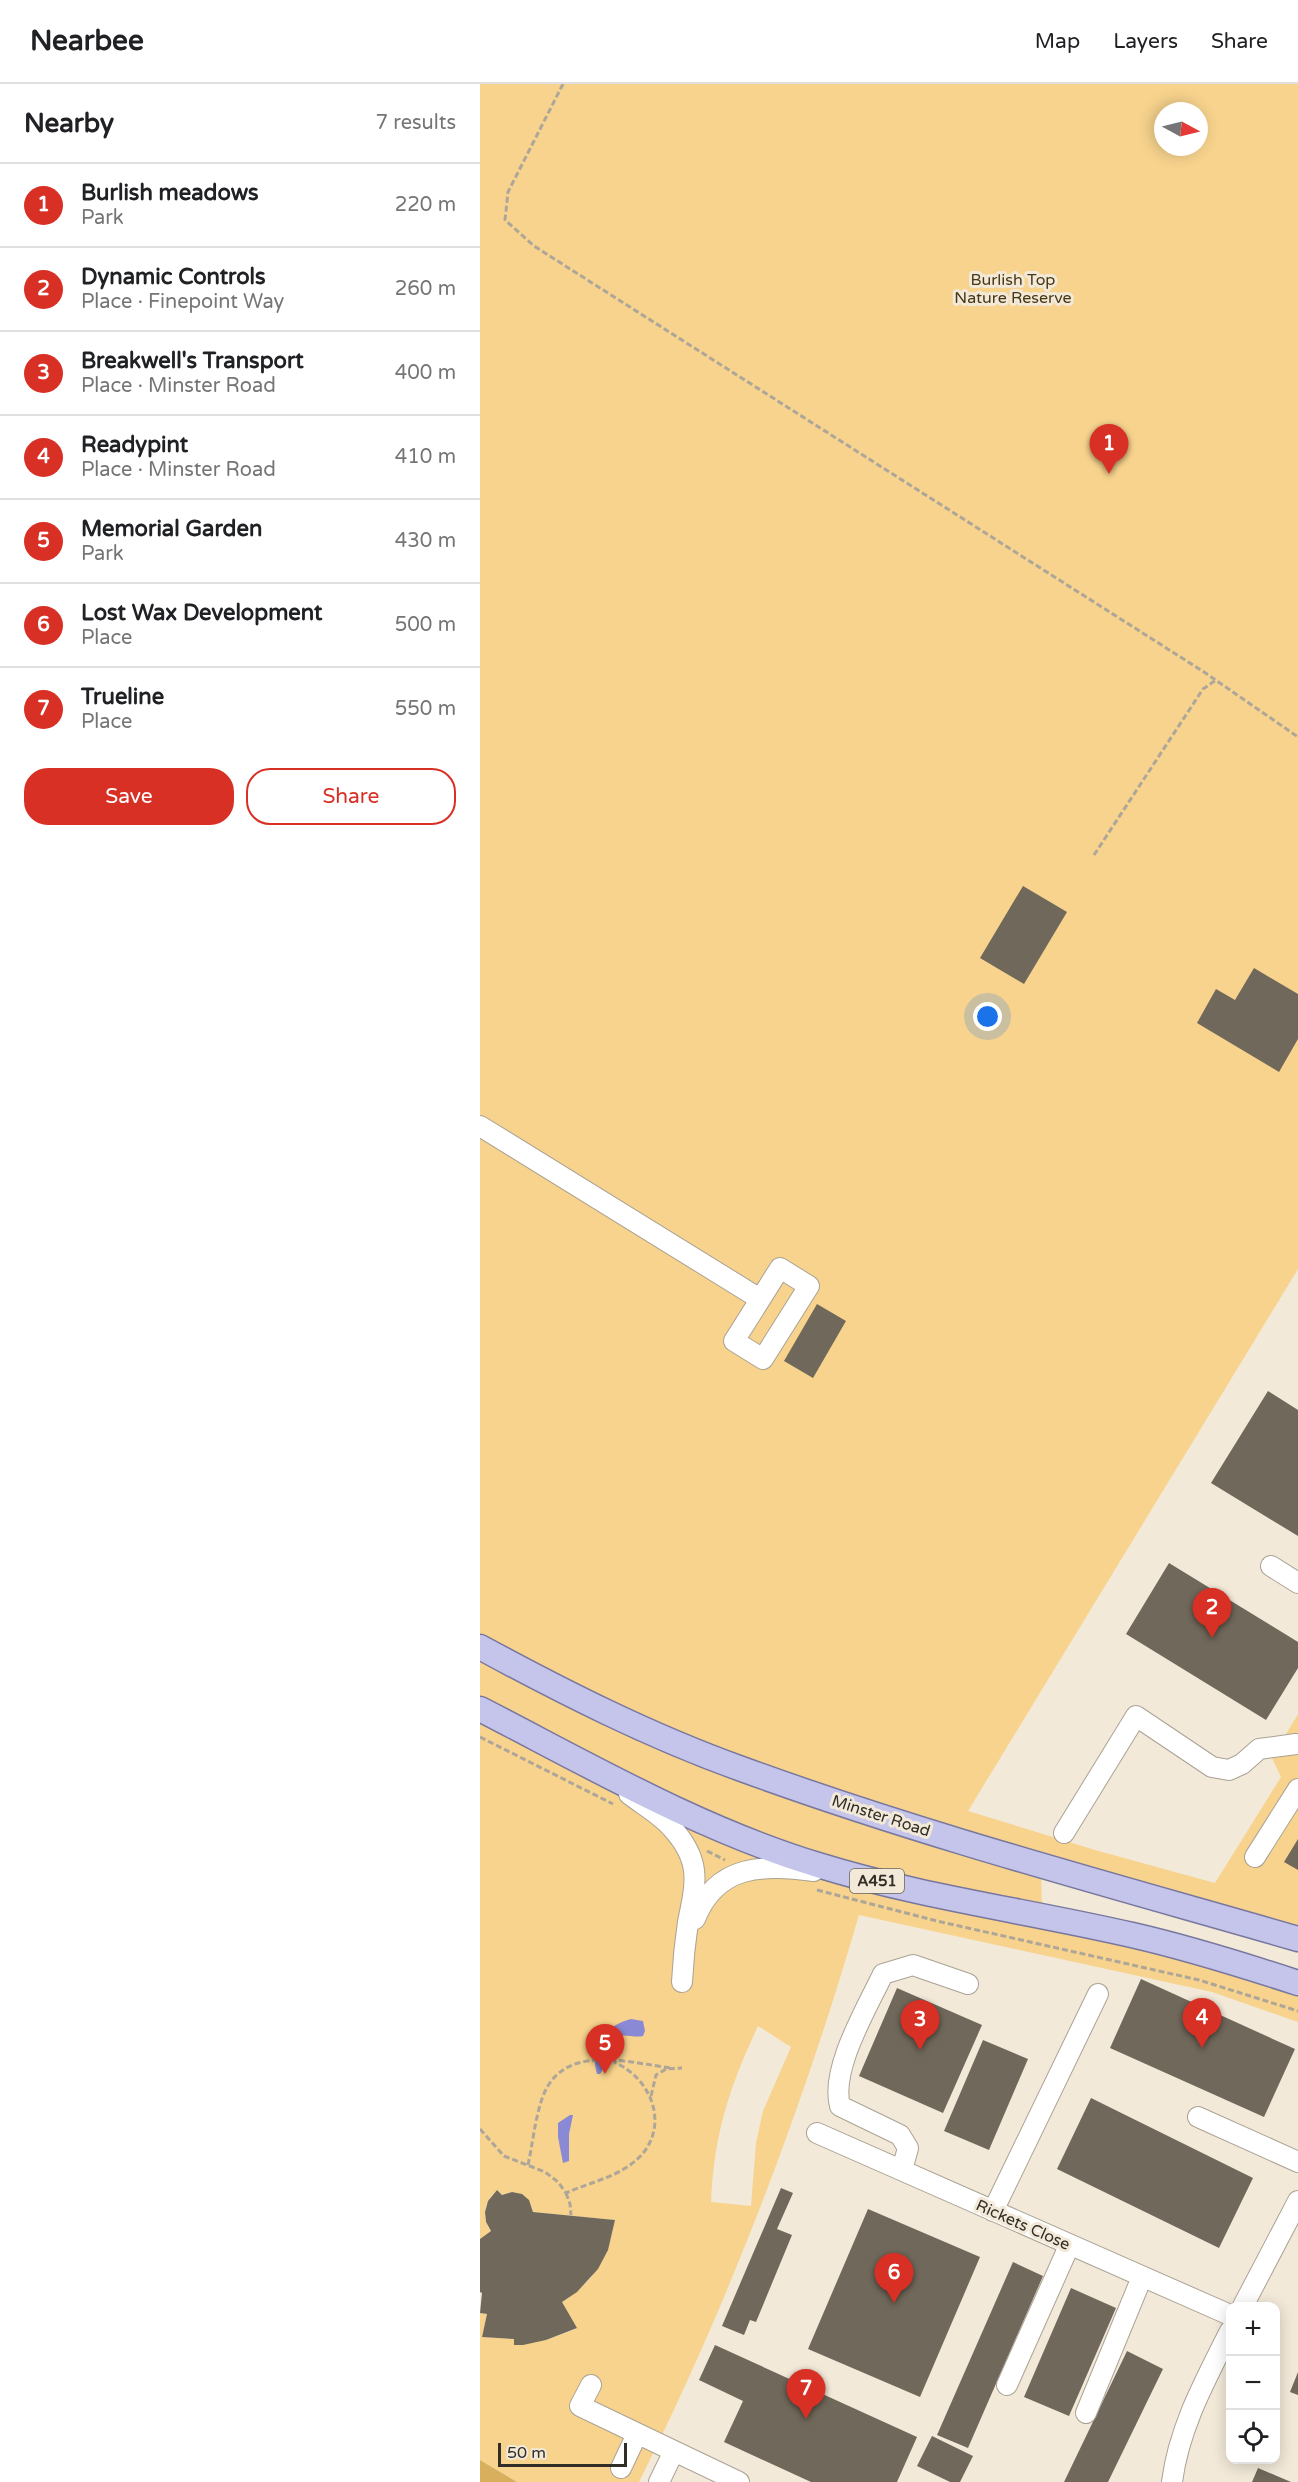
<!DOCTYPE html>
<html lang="en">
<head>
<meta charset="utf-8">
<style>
  body { margin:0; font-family:"Varela Round",sans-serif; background:#f2f2f2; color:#202124 }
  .controls { position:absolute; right:18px; bottom:18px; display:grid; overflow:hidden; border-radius:12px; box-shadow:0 3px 15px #0003 }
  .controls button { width:54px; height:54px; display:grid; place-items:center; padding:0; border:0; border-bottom:2px solid #e0e0e0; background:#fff; color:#202124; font:30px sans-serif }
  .compass { position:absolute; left:674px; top:18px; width:54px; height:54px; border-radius:50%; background:#fff; box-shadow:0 3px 15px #0003; rotate:97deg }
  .scale { position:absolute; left:18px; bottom:15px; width:129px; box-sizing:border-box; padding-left:6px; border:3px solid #312e27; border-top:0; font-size:16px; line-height:21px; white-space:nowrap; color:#312e27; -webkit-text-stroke:4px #f2e9d9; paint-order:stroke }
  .you { position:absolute; left:508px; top:933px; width:21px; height:21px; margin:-15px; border:4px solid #fff; border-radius:50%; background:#1a73e8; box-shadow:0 0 0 9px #1a73e833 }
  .badge { display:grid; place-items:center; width:39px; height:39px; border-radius:50%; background:#d93025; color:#fff; font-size:20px; font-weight:700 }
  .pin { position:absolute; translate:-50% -50px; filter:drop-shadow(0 2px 3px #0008) }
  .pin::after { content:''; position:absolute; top:32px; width:21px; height:18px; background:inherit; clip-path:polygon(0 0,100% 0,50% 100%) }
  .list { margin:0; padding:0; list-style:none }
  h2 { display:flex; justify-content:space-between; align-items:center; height:78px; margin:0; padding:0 24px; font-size:26px }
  h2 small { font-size:20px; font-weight:400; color:#757577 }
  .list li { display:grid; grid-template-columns:39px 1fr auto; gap:18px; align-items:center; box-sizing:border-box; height:84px; padding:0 24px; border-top:2px solid #e0e0e0 }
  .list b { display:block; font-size:22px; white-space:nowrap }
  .list p { margin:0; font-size:20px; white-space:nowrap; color:#757577 }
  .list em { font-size:20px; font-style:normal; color:#757577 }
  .actions { display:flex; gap:12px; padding:18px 24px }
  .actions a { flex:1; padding:14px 0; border:2px solid #d93025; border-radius:24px; text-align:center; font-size:21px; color:#d93025 }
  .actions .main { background:#d93025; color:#fff }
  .icon { flex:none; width:33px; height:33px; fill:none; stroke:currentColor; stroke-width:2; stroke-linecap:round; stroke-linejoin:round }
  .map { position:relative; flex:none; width:818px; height:2398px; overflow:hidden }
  header { display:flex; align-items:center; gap:36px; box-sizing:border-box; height:84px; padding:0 30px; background:#fff; border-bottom:2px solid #e0e0e0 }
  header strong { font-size:28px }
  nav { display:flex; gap:33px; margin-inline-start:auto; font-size:21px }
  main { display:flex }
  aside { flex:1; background:#fff }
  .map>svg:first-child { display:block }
</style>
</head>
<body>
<header>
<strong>Nearbee</strong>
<nav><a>Map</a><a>Layers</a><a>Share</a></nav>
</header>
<main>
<aside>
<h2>Nearby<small>7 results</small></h2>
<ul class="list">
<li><span class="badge">1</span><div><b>Burlish meadows</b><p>Park</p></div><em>220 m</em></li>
<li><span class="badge">2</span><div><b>Dynamic Controls</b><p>Place · Finepoint Way</p></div><em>260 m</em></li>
<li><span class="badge">3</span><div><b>Breakwell's Transport</b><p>Place · Minster Road</p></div><em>400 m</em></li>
<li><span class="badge">4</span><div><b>Readypint</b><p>Place · Minster Road</p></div><em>410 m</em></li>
<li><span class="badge">5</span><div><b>Memorial Garden</b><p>Park</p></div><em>430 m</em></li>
<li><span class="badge">6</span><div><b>Lost Wax Development</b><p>Place</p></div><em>500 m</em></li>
<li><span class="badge">7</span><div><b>Trueline</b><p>Place</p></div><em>550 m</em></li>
</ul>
<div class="actions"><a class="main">Save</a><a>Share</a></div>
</aside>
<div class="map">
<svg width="818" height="2398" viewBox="0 0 818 2398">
  <rect width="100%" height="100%" fill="#f2e9d9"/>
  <path fill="#f7d38d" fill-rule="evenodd" d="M0,0H818V1185L488,1727L615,1766L735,1799L801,1693L792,1674L818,1630V1855L561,1781L562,1832L818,1899V1938L732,1908L379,1831C322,2026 250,2216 159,2398H37L0,2376V2229L7,2230L2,2253L34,2255V2260L66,2256L96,2245L82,2218C117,2195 126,2176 135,2136L53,2128C50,2112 37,2104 22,2111L17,2106C5,2117 0,2133 11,2147L0,2155ZM683,27H719V63H683ZM278,1942L311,1963L283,2027L276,2059L271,2122L231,2118C234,2050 249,2004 278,1942Z"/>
  <path fill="#d8af5c" d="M0,2376L37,2398H0Z"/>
  <path fill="#8a89d5" d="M151,1935L163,1937L165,1947L163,1952C155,1954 146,1950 139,1952C131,1955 127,1982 120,1990H117C109,1962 124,1942 151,1935Z
    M90,2031H93L89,2050V2077L83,2079L78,2053V2039Z"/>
  <path fill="#70685a" d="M543,802L587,828L544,900L500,874Z
    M774,884L818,910V955L799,988L717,939L736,905L755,916Z
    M337,1220L366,1237L333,1294L304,1277Z
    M788,1307L818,1326V1452L731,1399Z
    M689,1479L818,1558V1584L786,1636L646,1550Z
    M818,1755V1786L804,1778Z
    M661,1895L815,1965L784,2033L630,1964Z
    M417,1904L502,1941L463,2029L379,1992Z
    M503,1956L548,1975L509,2066L464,2047Z
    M611,2014L773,2094L739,2164L577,2085Z
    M301,2104L313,2109L297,2145L312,2151L276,2238L270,2236L264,2251L242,2242Z
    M17,2106L22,2111L32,2108L42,2110L49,2116L53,2128L135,2136L128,2166L118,2185L97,2208L82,2218L97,2244L66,2256L43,2261H34V2255L2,2253L7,2230L0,2229L2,2209L0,2208V2155L11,2147L6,2138L5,2128L8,2117Z
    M388,2125L500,2173L440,2313L328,2265Z
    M533,2178L563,2192L488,2364L457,2351Z
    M591,2204L636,2224L589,2332L544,2313Z
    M235,2261L437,2353L417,2398H331L244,2358L263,2317L219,2296Z
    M647,2267L683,2285L628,2398H584Z
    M818,2288V2311L810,2308Z
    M452,2352L493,2372L480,2398H470L437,2382Z
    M778,2384L811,2398H772Z"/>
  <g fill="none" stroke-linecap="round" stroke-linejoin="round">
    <g stroke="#aaa293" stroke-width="22">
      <path id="minor" d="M0,1042L280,1215
        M300,1184L329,1202L283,1275L254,1257Z
        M791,1482L818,1499
        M149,1710C163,1721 181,1731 192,1744C222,1777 216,1799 208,1838C205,1858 203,1878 202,1898
        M584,1749L656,1632L732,1683L749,1686L762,1680L779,1665L816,1660
        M775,1773L818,1705
        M215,1835C237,1779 284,1781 334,1787
        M718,2033L818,2078
        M337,2049L750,2231
        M422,2086L428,2064L420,2051L360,2022C350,1985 387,1924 403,1890L433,1881L488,1900
        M513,2127L618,1910
        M763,2222L818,2117
        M111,2301L100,2322L194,2367
        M527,2301L589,2162
        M606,2329L662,2193
        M141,2384L157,2350
        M179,2398L194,2367L259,2398
        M692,2398C699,2343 726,2295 750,2247"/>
    </g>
    <g stroke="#78779e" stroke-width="27">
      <path id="major" d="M0,1563C83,1608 170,1652 259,1684C442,1751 631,1801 818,1855
        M0,1625C109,1681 219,1745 338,1781C441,1813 548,1827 652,1851C709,1864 763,1881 818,1899"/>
    </g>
    <path stroke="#ada699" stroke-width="3" stroke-dasharray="6 3" stroke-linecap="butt" d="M83,0L28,108L25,136L54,162L724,588L818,653
      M614,771L723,605L736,596
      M0,1653L133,1720
      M227,1767L245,1776
      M337,1806L457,1837L719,1896L818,1927
      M171,2012L176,1991L186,1985L202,1984
      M0,2045L24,2072L65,2088L78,2098L86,2109C106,2100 132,2094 150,2081C192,2052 177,1997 134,1978
      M48,2081C53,2058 55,2034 63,2012C84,1958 149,1979 192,1984
      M86,2109L90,2120L91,2131"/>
    <use href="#minor" stroke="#fff" stroke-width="20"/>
    <use href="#major" stroke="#c5c5eb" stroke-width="24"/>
  </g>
  <g text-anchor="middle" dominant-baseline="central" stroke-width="6" stroke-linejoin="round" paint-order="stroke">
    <rect fill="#f2e9d9" stroke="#6b665c" stroke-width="1.5" x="370" y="1785" width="54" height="24" rx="4.5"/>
    <g font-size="15" font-weight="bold" fill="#312e27">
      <text x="397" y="1797">A451</text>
    </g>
    <g font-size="16" fill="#483713" stroke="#f2e9d9">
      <text x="533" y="196">Burlish Top<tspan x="533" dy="18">Nature Reserve</tspan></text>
    </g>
    <g font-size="16" fill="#312e27" stroke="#f2e9d9">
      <text transform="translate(401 1732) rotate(18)">Minster Road</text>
      <text transform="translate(543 2141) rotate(24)">Rickets Close</text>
    </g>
  </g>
</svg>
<div class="controls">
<button>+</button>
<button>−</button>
<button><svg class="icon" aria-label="locate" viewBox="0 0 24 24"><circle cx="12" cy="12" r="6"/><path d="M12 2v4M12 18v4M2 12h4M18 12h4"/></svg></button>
</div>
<svg class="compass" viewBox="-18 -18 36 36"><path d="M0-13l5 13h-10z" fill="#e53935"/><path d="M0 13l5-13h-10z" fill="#757577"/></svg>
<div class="scale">50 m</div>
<div class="you"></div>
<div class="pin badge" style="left:629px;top:390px">1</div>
<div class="pin badge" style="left:732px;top:1554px">2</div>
<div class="pin badge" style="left:440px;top:1966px">3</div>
<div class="pin badge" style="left:722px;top:1964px">4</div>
<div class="pin badge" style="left:125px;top:1990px">5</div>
<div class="pin badge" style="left:414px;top:2219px">6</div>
<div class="pin badge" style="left:326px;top:2335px">7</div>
</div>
</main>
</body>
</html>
